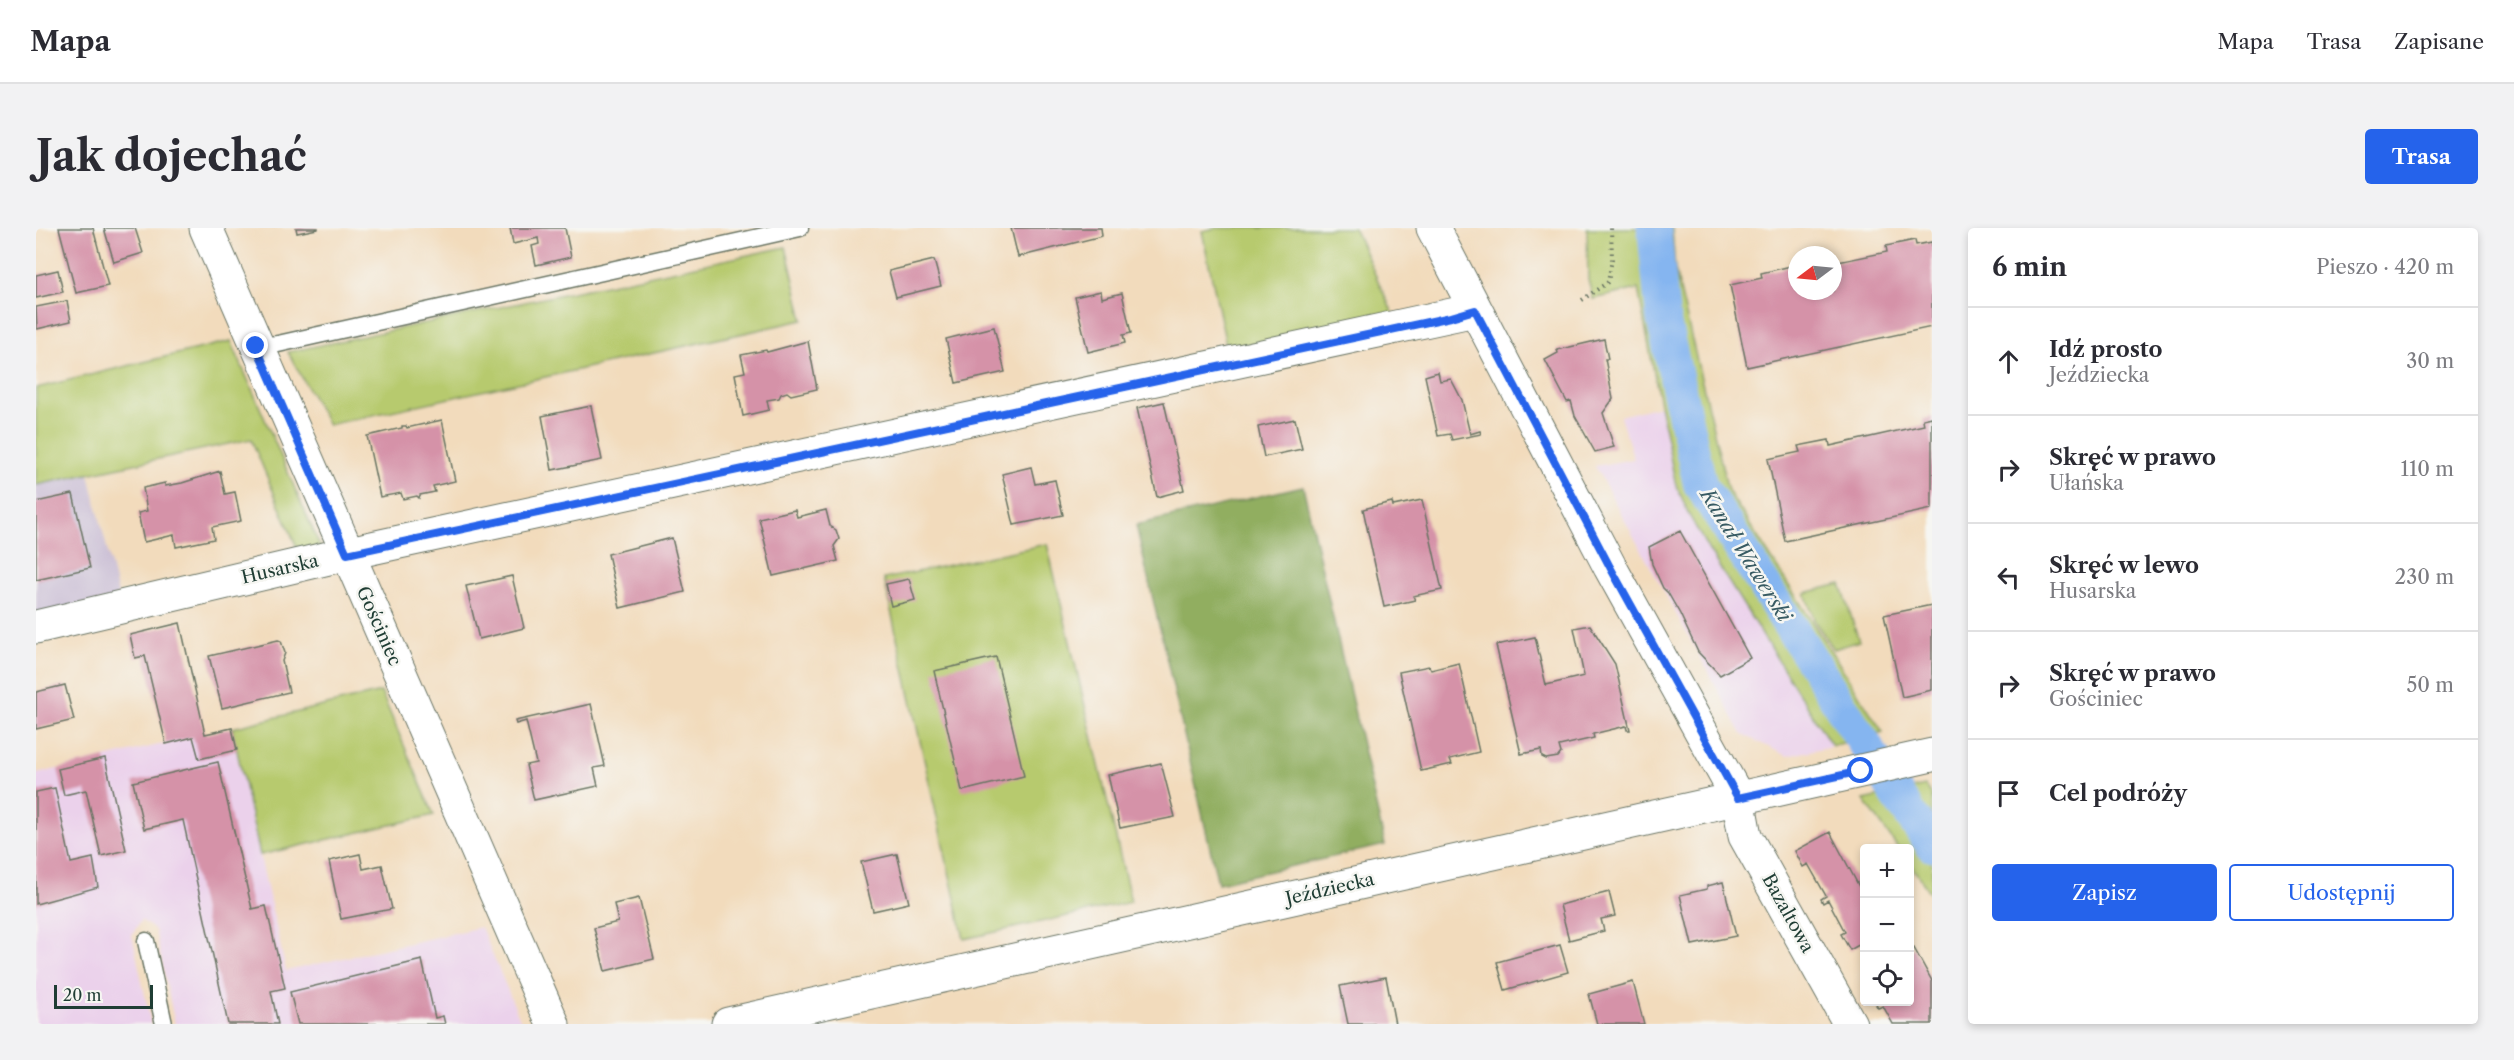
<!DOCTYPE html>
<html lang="pl">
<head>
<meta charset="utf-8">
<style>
  body { margin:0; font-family:"Libre Caslon Text",serif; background:#f2f2f3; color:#2b2b33 }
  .controls { position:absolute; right:18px; bottom:18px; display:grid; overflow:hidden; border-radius:6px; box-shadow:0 3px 9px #0003 }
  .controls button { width:54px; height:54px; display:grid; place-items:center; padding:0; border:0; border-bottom:2px solid #e1e1e2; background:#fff; color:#2b2b33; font:30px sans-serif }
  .compass { position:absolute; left:1752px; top:18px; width:54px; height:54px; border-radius:50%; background:#fff; box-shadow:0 3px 9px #0003; rotate:254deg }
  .scale { position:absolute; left:18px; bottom:15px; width:99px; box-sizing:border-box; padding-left:6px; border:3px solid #1f3d34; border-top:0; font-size:16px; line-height:21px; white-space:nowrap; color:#1f3d34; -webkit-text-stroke:4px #f6f6f2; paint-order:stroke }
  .stop { position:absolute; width:18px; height:18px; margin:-14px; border:4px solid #2563eb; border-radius:50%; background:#fff }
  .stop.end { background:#2563eb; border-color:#fff; box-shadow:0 2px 6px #0008 }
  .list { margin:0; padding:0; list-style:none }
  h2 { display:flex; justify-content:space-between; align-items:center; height:78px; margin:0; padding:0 24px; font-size:26px }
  h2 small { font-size:20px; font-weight:400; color:#7c7c81 }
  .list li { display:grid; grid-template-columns:39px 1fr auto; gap:18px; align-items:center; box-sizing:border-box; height:108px; padding:0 24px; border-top:2px solid #e1e1e2 }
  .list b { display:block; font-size:22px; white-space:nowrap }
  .list p { margin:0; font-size:20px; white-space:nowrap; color:#7c7c81 }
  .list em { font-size:20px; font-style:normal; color:#7c7c81 }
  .actions { display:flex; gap:12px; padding:18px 24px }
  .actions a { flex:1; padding:14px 0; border:2px solid #2563eb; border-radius:6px; text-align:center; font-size:21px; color:#2563eb }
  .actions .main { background:#2563eb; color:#fff }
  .icon { flex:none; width:33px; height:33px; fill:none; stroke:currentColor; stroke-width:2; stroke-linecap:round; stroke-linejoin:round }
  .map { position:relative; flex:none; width:1896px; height:796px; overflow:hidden; border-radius:6px }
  header { display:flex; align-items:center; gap:36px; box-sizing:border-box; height:84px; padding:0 30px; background:#fff; border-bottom:2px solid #e1e1e2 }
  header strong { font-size:28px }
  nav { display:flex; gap:33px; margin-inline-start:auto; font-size:21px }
  .intro { display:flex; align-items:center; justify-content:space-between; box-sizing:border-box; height:144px; padding:0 36px }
  h1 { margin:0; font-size:42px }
  .button { padding:15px 27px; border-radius:6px; background:#2563eb; color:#fff; font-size:21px; font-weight:700 }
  main { display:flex; gap:36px; padding:0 36px }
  aside { flex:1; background:#fff; border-radius:6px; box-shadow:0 3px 9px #0003 }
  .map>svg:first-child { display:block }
</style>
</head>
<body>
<header>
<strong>Mapa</strong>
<nav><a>Mapa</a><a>Trasa</a><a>Zapisane</a></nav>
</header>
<div class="intro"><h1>Jak dojechać</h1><a class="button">Trasa</a></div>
<main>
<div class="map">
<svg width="1896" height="796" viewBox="0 0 1896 796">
  <rect width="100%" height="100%" fill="#f6f6f2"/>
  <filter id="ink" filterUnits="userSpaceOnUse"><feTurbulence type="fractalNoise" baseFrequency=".0167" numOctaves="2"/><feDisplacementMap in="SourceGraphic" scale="12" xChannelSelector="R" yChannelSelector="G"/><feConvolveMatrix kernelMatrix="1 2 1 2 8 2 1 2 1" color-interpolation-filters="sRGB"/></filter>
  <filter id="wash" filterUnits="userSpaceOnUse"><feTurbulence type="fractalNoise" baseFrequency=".008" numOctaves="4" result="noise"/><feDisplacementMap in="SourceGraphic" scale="24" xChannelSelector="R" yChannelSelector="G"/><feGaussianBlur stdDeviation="1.35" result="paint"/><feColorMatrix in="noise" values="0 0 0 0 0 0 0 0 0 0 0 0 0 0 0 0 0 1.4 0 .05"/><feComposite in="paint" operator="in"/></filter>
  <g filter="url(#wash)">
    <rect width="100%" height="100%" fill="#f2dbbc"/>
    <path fill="#ebd1eb" d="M1624,178L1639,254L1653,287L1672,321L1796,518L1751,528L1706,506L1559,238L1598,231L1584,188Z
      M195,500L250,743L445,699L486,796H139L119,702L105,692L96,707L115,796H0V546Z"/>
    <path fill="#cbbfd5" d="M53,246L83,370L0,388V257Z"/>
    <path fill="#b7ca6e" stroke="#6b8451" stroke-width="1.5" d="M1180,0H1318L1359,90L1192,126L1166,3Z
      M1551,0H1636L1639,41L1692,263L1847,504L1796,518L1672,321L1653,287L1639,254L1602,61L1557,71L1552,52Z
      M750,19L767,92L292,197L252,124Z
      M195,113L286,323L265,329L215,211L0,257V160Z
      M1011,316L1095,674L928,711L848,351Z
      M1805,356L1823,413L1798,421L1779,394L1769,365Z
      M345,464L398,587L224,627L196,500Z
      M1889,558L1896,568V668L1874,636V620H1862L1828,572Z"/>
    <path fill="#91ae61" stroke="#58764a" stroke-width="1.5" d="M1267,258L1349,617L1182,655L1100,297Z"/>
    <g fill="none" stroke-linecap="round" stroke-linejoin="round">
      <path stroke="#85b5f0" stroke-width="34" d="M1618,0L1627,90L1664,256L1861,567L1896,617"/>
    </g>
    <g id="blocks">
      <path fill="#d592a8" d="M23,0H57L72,58L40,65Z
        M68,0H99L107,25L78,34Z
        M260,0H282V1L261,5Z
        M474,0H529L535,29L500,37L496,18L503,16L502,10L477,16Z
        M975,0H1065L1066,8L982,29Z
        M1879,12L1880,17L1896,14V99L1711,139L1694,57L1726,50L1725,45L1755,38L1756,44L1761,43V63H1797V35L1851,24L1850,18Z
        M898,32L905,58L860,69L853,43Z
        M22,42L27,64L0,70V47Z
        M1065,63L1066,70L1086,65L1095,105L1087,107L1089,115L1052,124L1039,69Z
        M31,73L35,93L1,101L0,79Z
        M958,99L969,144L920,155L910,111Z
        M1568,111L1572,131H1569L1577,171L1567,185L1578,219L1559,224L1539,188L1535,173L1531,174L1509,132L1522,125L1521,122Z
        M772,113L781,161L755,167L751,164L745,166L743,170L731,172L733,182L707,188L699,146L709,144L705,127L730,122L731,124Z
        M1402,144L1404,153L1415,151L1426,172L1434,206L1444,203L1445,206L1416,212L1414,206L1402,208L1389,148Z
        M1128,174L1148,262L1121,269L1101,180Z
        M555,178L566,232L516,242L506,188Z
        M1896,189V281L1749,313L1732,231L1764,224L1762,218L1793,212L1794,218L1888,197L1887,191Z
        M1259,191L1266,221L1228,229L1222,199Z
        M406,192L419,253L397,258L399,264L384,267L383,270L381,268L367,271L365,265L344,269L331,208L366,200V198H370L371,200Z
        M995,239L999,256L1019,252L1027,287L978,297L966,246Z
        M184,243L189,266L199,264L205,293L176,299L178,311L140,319L138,307L108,314L102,285L111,283L107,260L129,255V258L146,255Z
        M37,266L54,340L0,352V274Z
        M1386,272L1406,362L1377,368L1379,372L1348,379L1327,281L1356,274L1357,278Z
        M759,282L761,289L790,282L794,298L800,302L803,311L798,318L802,333L737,348L723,290Z
        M1644,303L1714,430L1684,447L1662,424L1644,386L1632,365L1627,360L1616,336L1613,319Z
        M636,310L649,364L584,380L572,326Z
        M476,348L488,400L443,411L430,358Z
        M873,351L879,372L855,378L850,356Z
        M1896,377V462L1866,469L1848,387Z
        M144,395L169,506L196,500L201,522L163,531L157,509L130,516L109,428L99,430L94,407Z
        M1554,397L1579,436L1594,502H1591L1590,498L1557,506L1558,510L1523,518L1525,525L1522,529L1510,531L1506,529L1505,522L1485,526L1460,417L1499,409L1510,457L1548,448L1538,400Z
        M242,412L245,413L249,425L246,433L253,464L186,480L173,428Z
        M960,429L988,548L926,563L898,443Z
        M1423,435L1443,524L1414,531L1416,536L1385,543L1363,444L1393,438L1395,442Z
        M29,457L38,492L0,501V464Z
        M555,476L569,538L558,540L562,558L498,572L490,537L500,535L490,493L480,496L479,493Z
        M69,530L90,622L65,628L50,562L28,567L22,541Z
        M182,534L216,681L230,678L249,760L235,763L242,796H192L147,592L108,601L97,554Z
        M1125,535L1139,589L1084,600L1072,547Z
        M19,560L35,635L57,630L62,659L0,676V564Z
        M1794,604L1828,668V714L1814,722L1805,706L1809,704L1792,672L1787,675L1785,671L1790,668L1772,636L1767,639L1759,623Z
        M324,626L327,641L346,637L356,681L305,691L293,633Z
        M861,626L873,675L837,683L825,634Z
        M1687,654L1700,708L1656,717L1644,667L1671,661V658Z
        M1573,664L1579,688L1565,691L1568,703L1533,712L1524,677Z
        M603,670L618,731L569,743L558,700L582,694L578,676Z
        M1524,717L1532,744L1469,762L1461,734Z
        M1878,720L1896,753V796H1857L1847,778L1842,780L1840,777L1845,774H1874V722Z
        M386,732L399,790L407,788L409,796H262L254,764Z
        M1350,749L1359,796H1312L1304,758Z
        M1597,754L1608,796H1561L1553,766Z"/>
    </g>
  </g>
  <g filter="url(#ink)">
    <use href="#blocks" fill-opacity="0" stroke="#697464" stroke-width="1.5"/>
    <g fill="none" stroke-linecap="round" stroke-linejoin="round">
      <g stroke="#697464" stroke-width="19">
        <path id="lane" d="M220,118L242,116L764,0
          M110,713L128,796"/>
      </g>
      <g stroke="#697464" stroke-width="35">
        <path id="street" d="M170,0L517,796
          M1397,0L1574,339L1702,570L1709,608L1814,796
          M0,399L331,321L1439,82
          M692,796L1896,527"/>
      </g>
      <path stroke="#697464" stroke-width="4" stroke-dasharray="1.5 4.5" stroke-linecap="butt" d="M1546,72L1572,54L1576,31L1575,0"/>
      <use href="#lane" stroke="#fff" stroke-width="16"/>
      <use href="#street" stroke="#fff" stroke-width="33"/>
    </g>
  </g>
  <g fill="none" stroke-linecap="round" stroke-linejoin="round" filter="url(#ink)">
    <path stroke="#2563eb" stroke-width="8" d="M220,118L311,326L1415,89L1439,82L1574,339L1702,570L1825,543"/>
  </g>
  <g text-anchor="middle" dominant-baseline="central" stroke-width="5" stroke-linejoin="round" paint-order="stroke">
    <g font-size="18" fill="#1f3d34" stroke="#f6f6f2">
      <text transform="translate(244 341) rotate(-13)">Husarska</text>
      <text transform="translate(343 398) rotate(66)">Gościniec</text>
      <text transform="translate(1294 661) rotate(-13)">Jeździecka</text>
      <text transform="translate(1752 685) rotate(61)">Bazaltowa</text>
    </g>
    <g font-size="20" font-style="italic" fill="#385b63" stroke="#f6f6f2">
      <text transform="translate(1710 327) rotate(58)">Kanał Wawerski</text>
    </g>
  </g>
</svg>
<div class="controls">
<button>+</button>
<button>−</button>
<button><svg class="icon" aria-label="locate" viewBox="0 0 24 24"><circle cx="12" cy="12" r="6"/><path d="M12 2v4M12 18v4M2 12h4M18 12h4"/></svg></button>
</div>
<svg class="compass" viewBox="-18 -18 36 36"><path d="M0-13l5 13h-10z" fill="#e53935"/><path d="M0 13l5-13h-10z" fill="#7c7c81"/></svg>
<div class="scale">20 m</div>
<div class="stop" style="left:1825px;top:543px"></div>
<div class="stop end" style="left:220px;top:118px"></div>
</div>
<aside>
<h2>6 min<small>Pieszo · 420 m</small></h2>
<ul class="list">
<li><svg class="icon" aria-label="ahead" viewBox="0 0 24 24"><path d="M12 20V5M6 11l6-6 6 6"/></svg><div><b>Idź prosto</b><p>Jeździecka</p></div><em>30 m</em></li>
<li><svg class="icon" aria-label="right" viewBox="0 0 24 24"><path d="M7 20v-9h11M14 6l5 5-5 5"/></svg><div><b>Skręć w prawo</b><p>Ułańska</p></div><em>110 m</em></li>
<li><svg class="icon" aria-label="left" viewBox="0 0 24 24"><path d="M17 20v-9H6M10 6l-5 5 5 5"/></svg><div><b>Skręć w lewo</b><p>Husarska</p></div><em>230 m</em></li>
<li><svg class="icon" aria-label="right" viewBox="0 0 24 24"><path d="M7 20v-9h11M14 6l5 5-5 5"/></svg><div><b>Skręć w prawo</b><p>Gościniec</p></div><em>50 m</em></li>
<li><svg class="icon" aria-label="arrive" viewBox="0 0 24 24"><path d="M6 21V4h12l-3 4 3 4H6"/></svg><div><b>Cel podróży</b></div></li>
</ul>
<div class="actions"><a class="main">Zapisz</a><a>Udostępnij</a></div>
</aside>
</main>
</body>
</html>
